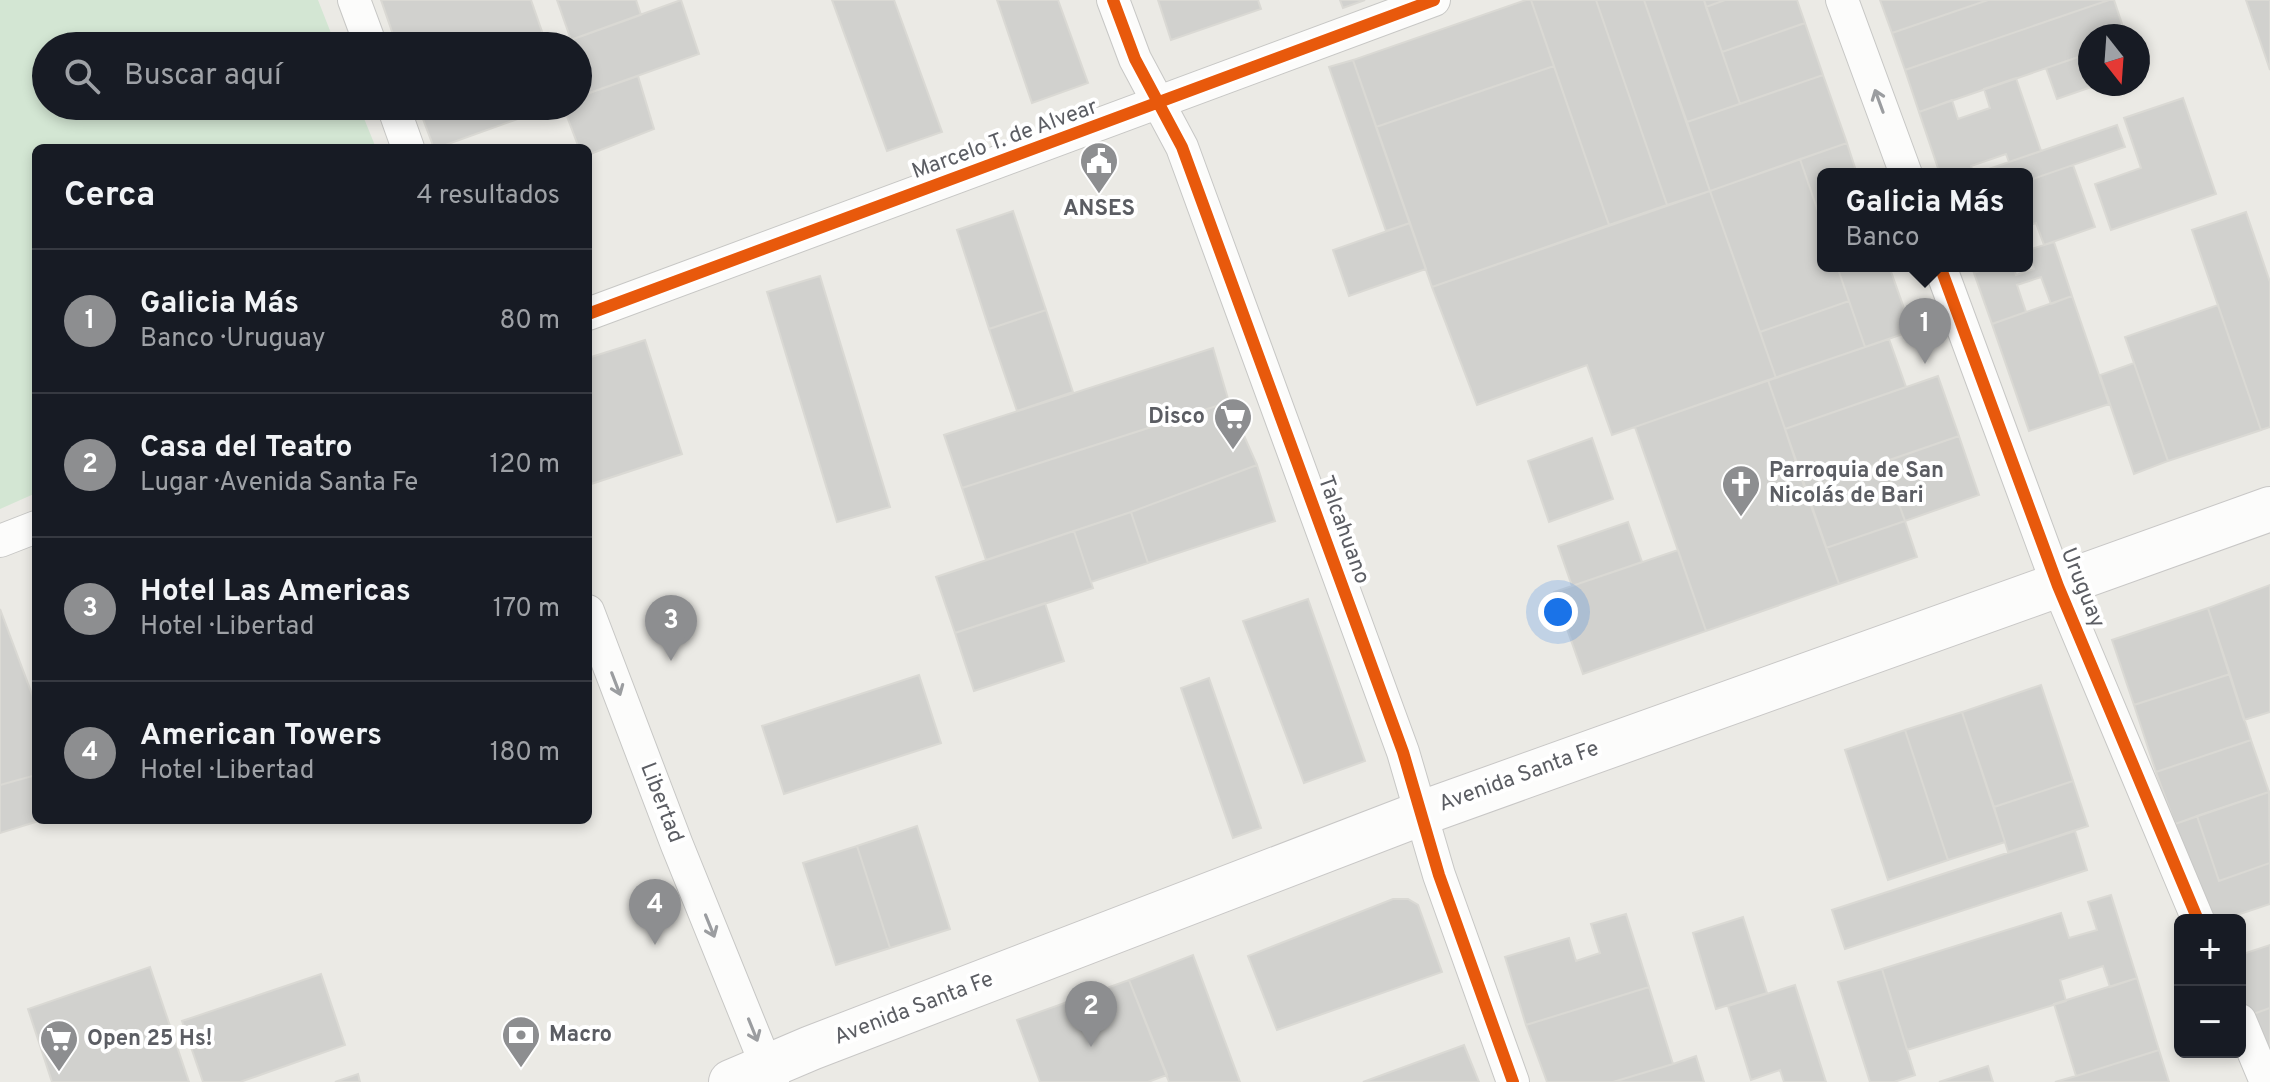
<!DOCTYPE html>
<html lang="es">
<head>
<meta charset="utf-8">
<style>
  body { margin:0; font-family:Overpass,sans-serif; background:#20242c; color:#f1f3f6 }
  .controls { position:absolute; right:24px; bottom:24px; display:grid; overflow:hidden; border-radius:12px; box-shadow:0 4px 12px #0003 }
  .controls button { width:72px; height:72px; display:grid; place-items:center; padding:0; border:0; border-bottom:2px solid #363941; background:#171b24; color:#f1f3f6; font:40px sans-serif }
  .compass { position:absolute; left:2078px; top:24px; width:72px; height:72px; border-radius:50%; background:#171b24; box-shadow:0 4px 12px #0003; rotate:163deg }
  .you { position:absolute; left:1558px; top:612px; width:28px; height:28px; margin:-20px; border:6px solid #fff; border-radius:50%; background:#1a73e8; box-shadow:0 0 0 12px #1a73e833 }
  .badge { display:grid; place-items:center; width:52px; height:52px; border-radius:50%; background:#8d8e90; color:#fff; font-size:26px; font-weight:700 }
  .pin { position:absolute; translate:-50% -66px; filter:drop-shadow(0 2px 4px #0008) }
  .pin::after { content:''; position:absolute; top:42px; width:28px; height:24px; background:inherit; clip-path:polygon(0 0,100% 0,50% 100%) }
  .popup { position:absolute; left:1817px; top:168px; width:216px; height:104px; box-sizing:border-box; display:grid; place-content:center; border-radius:12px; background:#171b24; filter:drop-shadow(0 2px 6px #0005); font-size:26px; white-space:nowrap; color:#9ea1a6 }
  .popup b { font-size:30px; color:#f1f3f6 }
  .popup::after { content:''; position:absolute; left:50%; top:100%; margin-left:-16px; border:16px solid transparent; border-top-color:#171b24 }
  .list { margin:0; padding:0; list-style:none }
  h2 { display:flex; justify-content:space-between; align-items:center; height:104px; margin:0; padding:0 32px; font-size:34px }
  h2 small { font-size:26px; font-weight:400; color:#9ea1a6 }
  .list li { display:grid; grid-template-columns:52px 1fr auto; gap:24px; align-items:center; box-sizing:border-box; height:144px; padding:0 32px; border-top:2px solid #363941 }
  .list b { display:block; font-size:30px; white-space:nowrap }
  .list p { margin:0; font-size:26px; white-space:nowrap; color:#9ea1a6 }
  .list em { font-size:26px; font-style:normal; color:#9ea1a6 }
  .icon { flex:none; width:44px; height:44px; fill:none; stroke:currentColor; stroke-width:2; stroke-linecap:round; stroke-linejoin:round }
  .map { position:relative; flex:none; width:2270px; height:1082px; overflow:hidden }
  .search { position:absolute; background:#171b24; box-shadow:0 4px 12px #0003; left:32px; top:32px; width:560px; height:88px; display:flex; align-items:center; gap:20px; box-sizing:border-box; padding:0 28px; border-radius:44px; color:#9ea1a6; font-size:30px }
  .panel { position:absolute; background:#171b24; box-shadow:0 4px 12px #0003; left:32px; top:144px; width:560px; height:680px; border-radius:12px }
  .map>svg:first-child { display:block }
</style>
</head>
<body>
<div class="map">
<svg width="2270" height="1082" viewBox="0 0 2270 1082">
  <rect width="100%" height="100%" fill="#ebeae5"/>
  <path fill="#d3e6d3" d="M0,0H318L336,46H46V106H359L376,148H36V493L0,509Z"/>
  <path fill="#d1d1ce" stroke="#dad9d4" stroke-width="2" d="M381,0H531L547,46H397Z
    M557,0H636L641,15L571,40Z
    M681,0L699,54L578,97V46H554Z
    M832,0H894L942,132L887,151Z
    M997,0H1058L1088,83L1032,103Z
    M1158,0H1258L1261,9L1171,40Z
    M1340,0H1365L1343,8Z
    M1526,0H1531L1554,66L1376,127L1353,60Z
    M1531,0H1596L1667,205L1609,225Z
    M1596,0H1644L1710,191L1667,205Z
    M1644,0H1704L1740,104L1687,122Z
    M1704,0H1725L1706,7Z
    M1725,0H1797L1805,23L1722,52L1706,7Z
    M1880,0H1988L1892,33Z
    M1988,0H2109L1905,70L1892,33Z
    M2109,0H2114L2126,36H2090V53L1919,112L1905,70Z
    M2246,0H2270V70Z
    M1805,23L1823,75L1740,104L1722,52Z
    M2090,53V84H2100L2057,99L2046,68Z
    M1353,60L1410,223L1386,231L1329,67Z
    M1554,66L1609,225L1432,287L1376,127Z
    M1823,75L1847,143L1710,191L1687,122Z
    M638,76L654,129L588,155V148H579L563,106H578V97Z
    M2016,78L2041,151L2009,162L2006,154L1971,166L1974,174H1940L1919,112L1952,100L1958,119L1990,108L1984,89Z
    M2183,98L2216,194L2111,230L2095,184L2141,168L2124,118Z
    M418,106H554L437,148H434Z
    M2117,125L2125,147L2027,181V174H1974Z
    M1847,143L1857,174H1823V226L1800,159Z
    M1800,159L1823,226V266H1837L1849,301L1760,332L1710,191Z
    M2073,165L2095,227L2044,245L2036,223L2027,226V181Z
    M1710,191L1776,378L1612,435L1587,365L1477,405L1432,287Z
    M1013,211L1046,310L989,329L957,230Z
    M2246,212L2270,282V427L2261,430L2192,230Z
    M1410,223L1426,269L1349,296L1333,250Z
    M2054,242L2072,296L2051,304L2041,277L2017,285L2026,312L1992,324L1974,273L1994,266H2013L2016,275L2034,269L2028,250Z
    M1837,266H1889L1912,331L1865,347Z
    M1972,266H1994L1974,273Z
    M820,276L890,507L837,522L767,292Z
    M2072,296L2109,404L2029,431L1992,324Z
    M1849,301L1865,347L1776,378L1760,332Z
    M2218,305L2261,430L2168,461L2125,337Z
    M1046,310L1073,392L1017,411L989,329Z
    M1889,339L1906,387L1785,429L1768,380Z
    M645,340L682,454L588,485V358Z
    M1213,348L1229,402L962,488L944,435Z
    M2134,363L2168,461L2134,474L2100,375Z
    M1938,376L1959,436L1805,489L1785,429Z
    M1768,380L1839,584L1706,631L1635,427Z
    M1229,402L1257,465L1131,512L986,560L962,488Z
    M1959,436L1979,495L1905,521L1884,462Z
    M1592,438L1613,499L1549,522L1528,461Z
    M1884,462L1905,521L1826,548L1805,489Z
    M1257,465L1275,521L1148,563L1131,512Z
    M1131,512L1148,563L1091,582L1074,531Z
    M1905,521L1917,557L1839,584L1826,548Z
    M1628,522L1642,562L1572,586L1558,546Z
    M1074,531L1093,588L955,633L936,577Z
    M1678,550L1706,631L1583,674L1554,592Z
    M2270,585V712L2244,720L2208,608Z
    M1308,599L1365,761L1304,783L1243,621Z
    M1045,603L1064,661L974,691L955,633Z
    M2208,608L2230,674L2134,705L2112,640Z
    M0,609L36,705V775L0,785Z
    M2230,674L2251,740L2156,772L2134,705Z
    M919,675L941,743L784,794L762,726Z
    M1209,678L1261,828L1233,838L1181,688Z
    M2041,685L2073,781L1994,807L1962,712Z
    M1962,712L2005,842L1948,860L1905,730Z
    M1905,730L1948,860L1888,880L1845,750Z
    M2251,740L2269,792L2175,824L2156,772Z
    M36,775V820H42L0,833V785Z
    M2073,781L2088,826L2008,852L1994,807Z
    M2269,792L2270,863L2219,881L2197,816Z
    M2197,816L2219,881L2270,863V904L2222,920H2208L2175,824Z
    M917,826L950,929L890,948L857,846Z
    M2075,831L2087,870L1845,949L1832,910Z
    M857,846L890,948L836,965L803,863Z
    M2111,895L2137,978L2110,987L2103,966L2060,980L2066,1001L1907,1050L1882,969L2061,913L2069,938L2097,930L2088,902Z
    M1393,899H1408L1418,905L1442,972L1277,1030L1248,956Z
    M1626,914L1649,987L1526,1025L1505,957L1569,938L1576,961L1600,953L1591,924Z
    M1743,917L1767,993L1716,1009L1693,933Z
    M2270,945V1008L2245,1017L2240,1003V955Z
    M1193,955L1240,1082H1169L1129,980Z
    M150,967L189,1082H52L28,1009Z
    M1882,969L1915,1075L1894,1082H1870L1838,982Z
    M321,974L345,1045L240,1082H203L182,1021Z
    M2137,978L2159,1050L2076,1076L2054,1004Z
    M1129,980L1167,1075L1148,1082H1040L1017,1020Z
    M1795,985L1826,1082H1784L1780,1070L1751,1080L1728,1006Z
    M1649,987L1673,1064L1613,1082H1547L1526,1025Z
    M2270,1008V1082L2245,1017Z
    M1464,1045L1479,1082H1363Z
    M2159,1050L2169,1082H2055L2076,1076Z
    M1696,1056L1704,1082H1613L1673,1064Z
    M1988,1066L1993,1082H1939Z
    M358,1074L360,1082H335Z"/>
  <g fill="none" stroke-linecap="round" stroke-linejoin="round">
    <g stroke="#c7c7c5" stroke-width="34">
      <path id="minor" d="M354,0L371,46
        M1113,0L1135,59L1182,147L1403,752L1439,875L1513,1082
        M1842,0L1906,174
        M393,106L408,148
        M1940,266L2058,586L2198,920
        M588,314L1434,0
        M0,541L36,527
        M588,611L677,845L773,1082
        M2240,1020L2266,1082"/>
    </g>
    <g stroke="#c8c7c6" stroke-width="46">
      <path id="secondary" d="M731,1082L811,1048L1422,813L2270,509"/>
    </g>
    <use href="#minor" stroke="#fcfcfb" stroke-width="32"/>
    <use href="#secondary" stroke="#fcfcfb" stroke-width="44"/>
    <g stroke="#fff" stroke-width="17">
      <path id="cycleway" d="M1113,0L1135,59L1182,147L1403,752L1439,875L1513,1082
        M1940,266L2058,586L2198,920
        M588,314L1434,0"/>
    </g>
    <use href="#cycleway" stroke="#e8590c" stroke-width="12"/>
  </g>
  <defs><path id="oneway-shaft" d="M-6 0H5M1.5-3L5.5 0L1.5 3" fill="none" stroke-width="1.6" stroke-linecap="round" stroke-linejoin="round" transform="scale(2)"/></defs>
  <g stroke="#9b9da0">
    <use href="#oneway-shaft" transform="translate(1879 101) rotate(-110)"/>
    <use href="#oneway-shaft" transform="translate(616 684) rotate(69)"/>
    <use href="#oneway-shaft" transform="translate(710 926) rotate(68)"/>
    <use href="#oneway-shaft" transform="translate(753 1030) rotate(68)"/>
  </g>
  <defs>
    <g id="civic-pin" transform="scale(2)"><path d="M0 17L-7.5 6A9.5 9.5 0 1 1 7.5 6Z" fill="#8d8e90" stroke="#fff"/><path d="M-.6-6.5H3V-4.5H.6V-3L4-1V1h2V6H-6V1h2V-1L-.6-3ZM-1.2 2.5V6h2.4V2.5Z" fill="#fff"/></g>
    <g id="supermarket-pin" transform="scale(2)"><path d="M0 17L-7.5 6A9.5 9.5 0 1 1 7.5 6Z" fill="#8d8e90" stroke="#fff"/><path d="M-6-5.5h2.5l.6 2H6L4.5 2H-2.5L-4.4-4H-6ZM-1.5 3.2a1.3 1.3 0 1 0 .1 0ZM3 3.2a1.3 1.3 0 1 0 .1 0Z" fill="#fff"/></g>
    <g id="church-pin" transform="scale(2)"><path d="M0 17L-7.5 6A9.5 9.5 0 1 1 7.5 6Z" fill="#8d8e90" stroke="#fff"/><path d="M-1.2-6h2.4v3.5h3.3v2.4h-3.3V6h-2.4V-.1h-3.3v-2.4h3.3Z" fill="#fff"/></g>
    <g id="bank-pin" transform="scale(2)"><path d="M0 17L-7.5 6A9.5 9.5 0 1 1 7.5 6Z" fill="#8d8e90" stroke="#fff"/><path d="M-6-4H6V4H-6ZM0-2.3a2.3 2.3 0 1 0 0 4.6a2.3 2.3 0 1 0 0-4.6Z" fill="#fff"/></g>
  </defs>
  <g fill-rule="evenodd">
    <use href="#civic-pin" x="1099" y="161"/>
    <use href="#supermarket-pin" x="1233" y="417"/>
    <use href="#church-pin" x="1741" y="484"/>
    <use href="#bank-pin" x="521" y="1035"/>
    <use href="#supermarket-pin" x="59" y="1039"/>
  </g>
  <g text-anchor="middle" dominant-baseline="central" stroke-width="8" stroke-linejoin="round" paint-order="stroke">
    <g font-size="22" fill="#5b5d63" stroke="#fff">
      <text transform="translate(1005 140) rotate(-20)">Marcelo T. de Alvear</text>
      <text transform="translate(1343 530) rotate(70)">Talcahuano</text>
      <text transform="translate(2082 588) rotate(68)">Uruguay</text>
      <text transform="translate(1519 777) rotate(-20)">Avenida Santa Fe</text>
      <text transform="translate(661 803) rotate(69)">Libertad</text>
      <text transform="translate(914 1009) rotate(-21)">Avenida Santa Fe</text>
    </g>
    <g font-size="22" font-weight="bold" fill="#5b5d63" stroke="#fff" text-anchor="start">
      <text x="1099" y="209" text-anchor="middle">ANSES</text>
      <text x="1205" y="417" text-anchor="end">Disco</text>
      <text x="1769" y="471">Parroquia de San<tspan x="1769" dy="25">Nicolás de Bari</tspan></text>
      <text x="549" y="1035">Macro</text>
      <text x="87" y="1039">Open 25 Hs!</text>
    </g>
  </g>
</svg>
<div class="controls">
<button>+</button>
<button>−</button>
</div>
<svg class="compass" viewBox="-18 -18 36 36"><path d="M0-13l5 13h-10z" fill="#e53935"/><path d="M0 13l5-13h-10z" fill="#9ea1a6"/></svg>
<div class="you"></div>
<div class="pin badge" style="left:1925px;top:364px">1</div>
<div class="popup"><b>Galicia Más</b>Banco</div>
<div class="pin badge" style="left:1091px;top:1047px">2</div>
<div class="pin badge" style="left:671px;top:661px">3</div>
<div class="pin badge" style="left:655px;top:945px">4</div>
<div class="search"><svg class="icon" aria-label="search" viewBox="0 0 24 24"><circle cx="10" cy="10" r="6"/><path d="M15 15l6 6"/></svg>Buscar aquí</div>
<section class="panel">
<h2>Cerca<small>4 resultados</small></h2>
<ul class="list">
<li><span class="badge">1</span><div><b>Galicia Más</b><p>Banco · Uruguay</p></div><em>80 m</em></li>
<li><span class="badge">2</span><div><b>Casa del Teatro</b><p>Lugar · Avenida Santa Fe</p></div><em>120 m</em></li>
<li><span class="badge">3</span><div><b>Hotel Las Americas</b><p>Hotel · Libertad</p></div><em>170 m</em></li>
<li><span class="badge">4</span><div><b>American Towers</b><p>Hotel · Libertad</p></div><em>180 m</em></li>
</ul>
</section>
</div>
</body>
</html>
